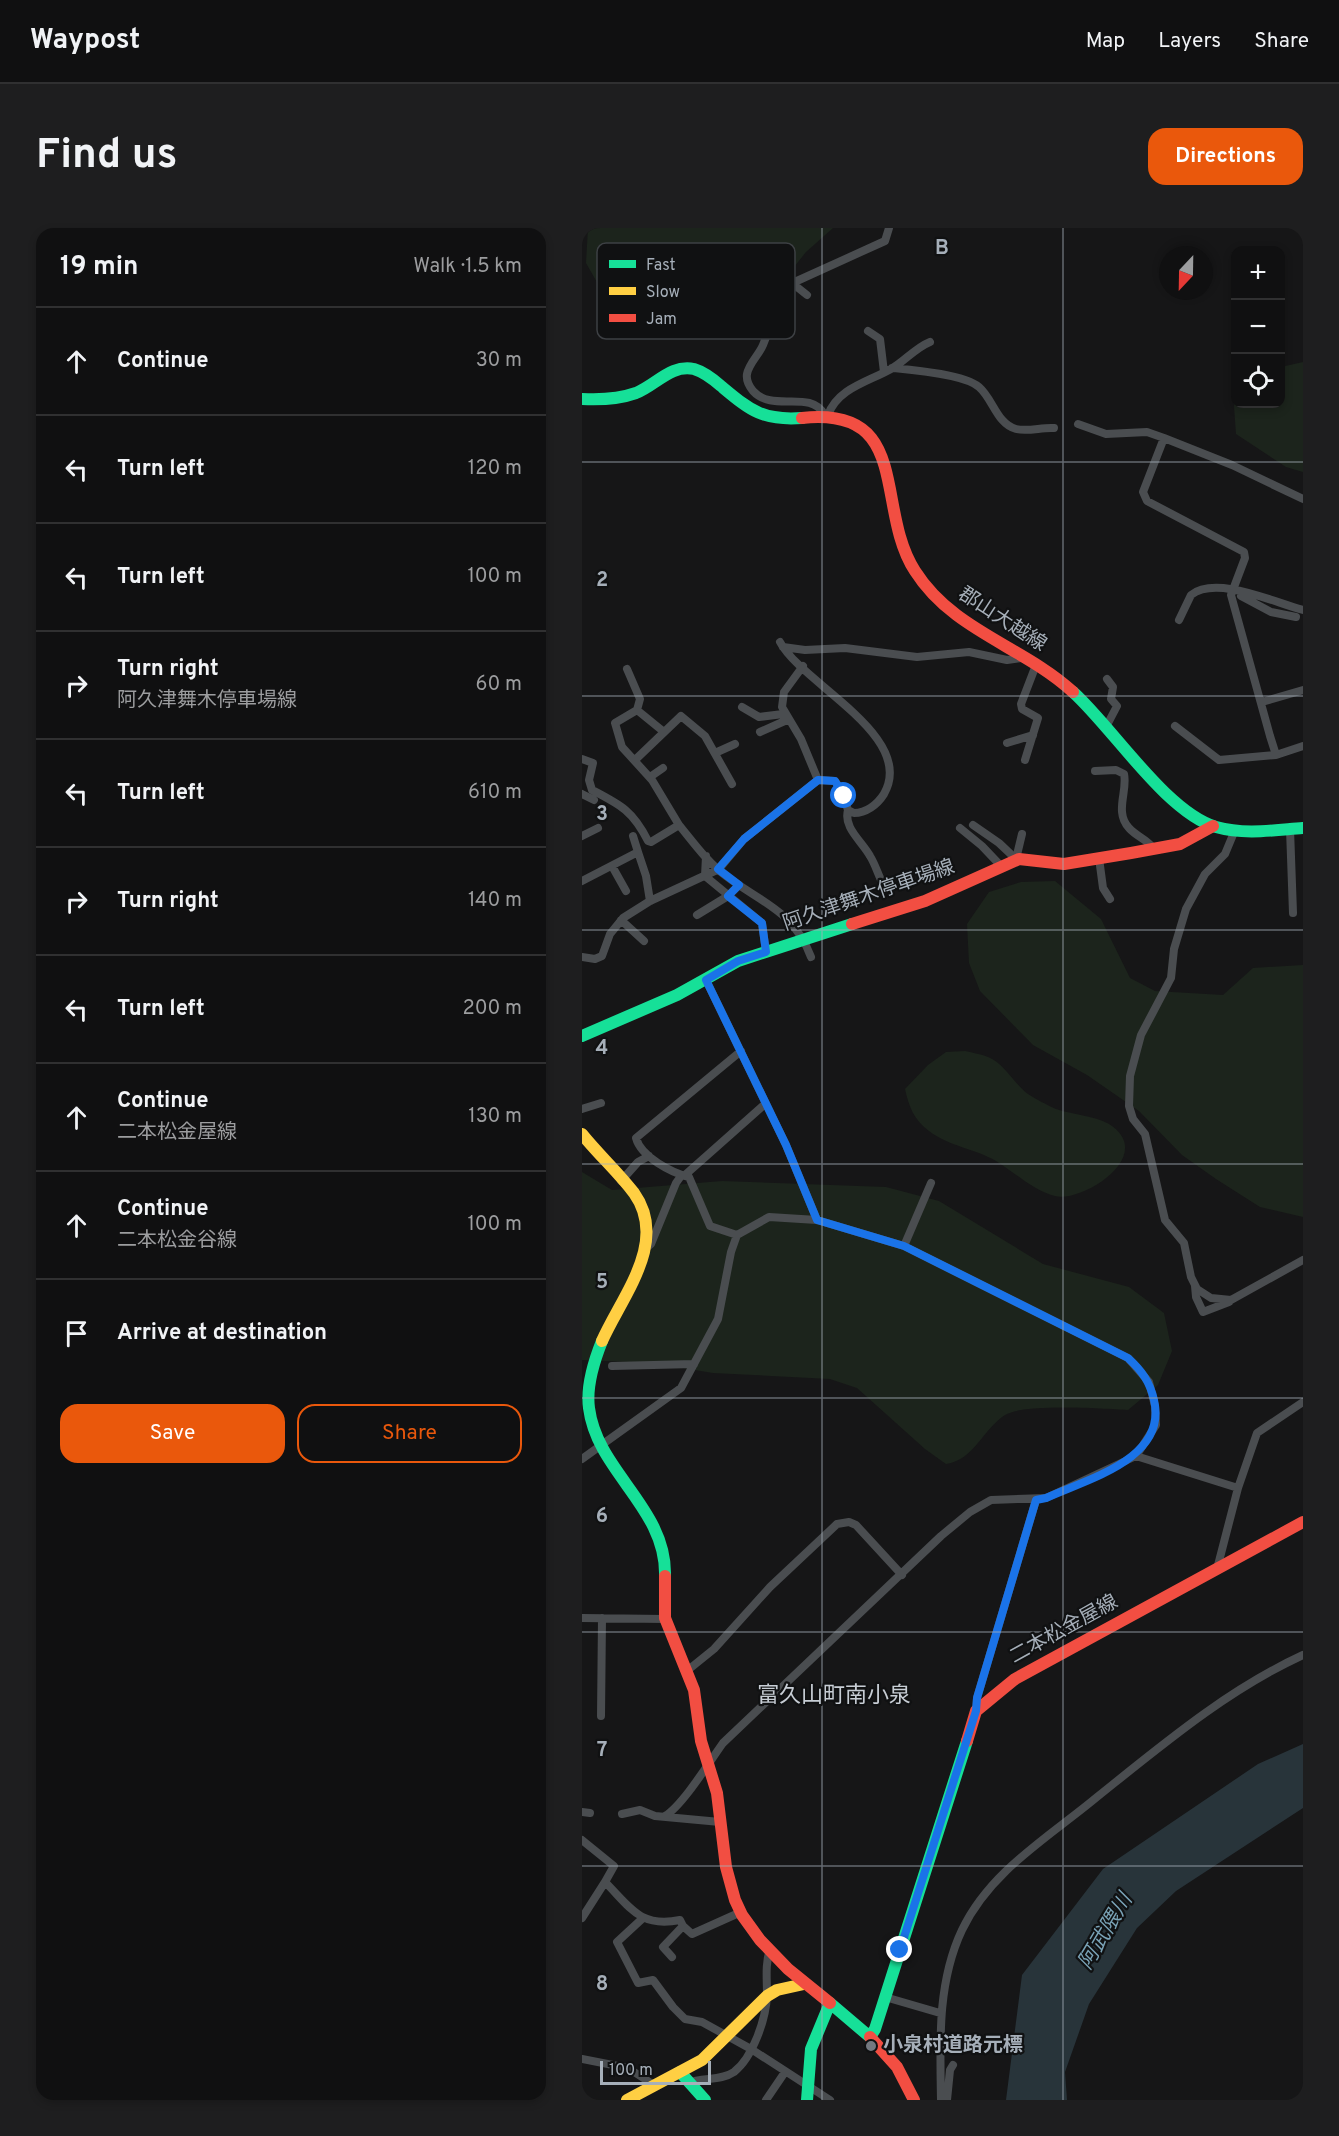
<!DOCTYPE html>
<html lang="en">
<head>
<meta charset="utf-8">
<style>
  body { margin:0; font-family:Overpass,"Noto Sans JP",sans-serif; background:#1e1e1f; color:#f1f3f6 }
  .controls { position:absolute; right:18px; top:18px; display:grid; overflow:hidden; border-radius:12px; box-shadow:0 3px 9px #0003 }
  .controls button { width:54px; height:54px; display:grid; place-items:center; padding:0; border:0; border-bottom:2px solid #303031; background:#101011; color:#f1f3f6; font:30px sans-serif }
  .compass { position:absolute; left:577px; top:18px; width:54px; height:54px; border-radius:50%; background:#101011; box-shadow:0 3px 9px #0003; rotate:202deg }
  .scale { position:absolute; left:18px; bottom:15px; width:111px; box-sizing:border-box; padding-left:6px; border:3px solid #a6afb9; border-top:0; font-size:16px; line-height:21px; white-space:nowrap; color:#a6afb9; -webkit-text-stroke:4px #101112; paint-order:stroke }
  .stop { position:absolute; width:18px; height:18px; margin:-14px; border:4px solid #1a73e8; border-radius:50%; background:#fff }
  .stop.end { background:#1a73e8; border-color:#fff; box-shadow:0 2px 6px #0008 }
  .list { margin:0; padding:0; list-style:none }
  h2 { display:flex; justify-content:space-between; align-items:center; height:78px; margin:0; padding:0 24px; font-size:26px }
  h2 small { font-size:20px; font-weight:400; color:#9c9d9f }
  .list li { display:grid; grid-template-columns:39px 1fr auto; gap:18px; align-items:center; box-sizing:border-box; height:108px; padding:0 24px; border-top:2px solid #303031 }
  .list b { display:block; font-size:22px; white-space:nowrap }
  .list p { margin:0; font-size:20px; white-space:nowrap; color:#9c9d9f }
  .list em { font-size:20px; font-style:normal; color:#9c9d9f }
  .actions { display:flex; gap:12px; padding:18px 24px }
  .actions a { flex:1; padding:14px 0; border:2px solid #ea580c; border-radius:18px; text-align:center; font-size:21px; color:#ea580c }
  .actions .main { background:#ea580c; color:#fff }
  .icon { flex:none; width:33px; height:33px; fill:none; stroke:currentColor; stroke-width:2; stroke-linecap:round; stroke-linejoin:round }
  .map { position:relative; flex:none; width:721px; height:1872px; overflow:hidden; border-radius:18px }
  header { display:flex; align-items:center; gap:36px; box-sizing:border-box; height:84px; padding:0 30px; background:#101011; border-bottom:2px solid #303031 }
  header strong { font-size:28px }
  nav { display:flex; gap:33px; margin-inline-start:auto; font-size:21px }
  .intro { display:flex; align-items:center; justify-content:space-between; box-sizing:border-box; height:144px; padding:0 36px }
  h1 { margin:0; font-size:42px }
  .button { padding:15px 27px; border-radius:18px; background:#ea580c; color:#fff; font-size:21px; font-weight:700 }
  main { display:flex; gap:36px; padding:0 36px }
  aside { flex:1; background:#101011; border-radius:18px; box-shadow:0 3px 9px #0003 }
  .map>svg:first-child { display:block }
</style>
</head>
<body>
<header>
<strong>Waypost</strong>
<nav><a>Map</a><a>Layers</a><a>Share</a></nav>
</header>
<div class="intro"><h1>Find us</h1><a class="button">Directions</a></div>
<main>
<aside>
<h2>19 min<small>Walk · 1.5 km</small></h2>
<ul class="list">
<li><svg class="icon" aria-label="ahead" viewBox="0 0 24 24"><path d="M12 20V5M6 11l6-6 6 6"/></svg><div><b>Continue</b></div><em>30 m</em></li>
<li><svg class="icon" aria-label="left" viewBox="0 0 24 24"><path d="M17 20v-9H6M10 6l-5 5 5 5"/></svg><div><b>Turn left</b></div><em>120 m</em></li>
<li><svg class="icon" aria-label="left" viewBox="0 0 24 24"><path d="M17 20v-9H6M10 6l-5 5 5 5"/></svg><div><b>Turn left</b></div><em>100 m</em></li>
<li><svg class="icon" aria-label="right" viewBox="0 0 24 24"><path d="M7 20v-9h11M14 6l5 5-5 5"/></svg><div><b>Turn right</b><p>阿久津舞木停車場線</p></div><em>60 m</em></li>
<li><svg class="icon" aria-label="left" viewBox="0 0 24 24"><path d="M17 20v-9H6M10 6l-5 5 5 5"/></svg><div><b>Turn left</b></div><em>610 m</em></li>
<li><svg class="icon" aria-label="right" viewBox="0 0 24 24"><path d="M7 20v-9h11M14 6l5 5-5 5"/></svg><div><b>Turn right</b></div><em>140 m</em></li>
<li><svg class="icon" aria-label="left" viewBox="0 0 24 24"><path d="M17 20v-9H6M10 6l-5 5 5 5"/></svg><div><b>Turn left</b></div><em>200 m</em></li>
<li><svg class="icon" aria-label="ahead" viewBox="0 0 24 24"><path d="M12 20V5M6 11l6-6 6 6"/></svg><div><b>Continue</b><p>二本松金屋線</p></div><em>130 m</em></li>
<li><svg class="icon" aria-label="ahead" viewBox="0 0 24 24"><path d="M12 20V5M6 11l6-6 6 6"/></svg><div><b>Continue</b><p>二本松金谷線</p></div><em>100 m</em></li>
<li><svg class="icon" aria-label="arrive" viewBox="0 0 24 24"><path d="M6 21V4h12l-3 4 3 4H6"/></svg><div><b>Arrive at destination</b></div></li>
</ul>
<div class="actions"><a class="main">Save</a><a>Share</a></div>
</aside>
<div class="map">
<svg width="721" height="1872" viewBox="0 0 721 1872">
  <rect width="100%" height="100%" fill="#161617"/>
  <path fill="#1c241c" d="M6,0H251L224,24L185,73L124,105L91,109L54,98L20,63L4,35Z
    M721,134V244L704,239L654,206L652,178L653,174L698,176L699,139Z
    M473,653L519,691L548,750L573,763L641,767L671,740L721,737V989L678,979L634,951L600,927L557,883L505,847L451,817L398,763L387,735L385,696L407,664L439,654Z
    M383,823C391,825 399,826 406,829C423,836 431,855 446,866C454,871 465,877 474,881C491,887 511,887 527,896C576,927 500,975 473,968C452,963 432,944 414,933C394,921 366,918 347,903C332,892 327,879 323,861L346,837L364,824Z
    M0,944L30,962L140,953L304,959L357,973L461,1036L547,1059L582,1085L590,1123L576,1157L546,1182C521,1181 443,1175 423,1187C401,1201 392,1232 364,1236L343,1221L275,1160L248,1151L131,1145L71,1135L0,1132Z"/>
  <path fill="#28343a" d="M721,1516V1580L594,1663L555,1700L507,1776L483,1844L485,1872H424L440,1747L521,1641L676,1536Z"/>
  <g fill="none" stroke-linecap="round" stroke-linejoin="round">
    <path stroke="#4a4d50" stroke-width="8" d="M210,55L225,67
      M286,103L298,111L302,144
      M310,140C331,142 382,146 397,159C411,171 415,196 434,201C446,204 460,199 472,200
      M242,186C228,161 191,185 171,163C167,158 164,152 165,146C167,135 177,127 181,117C186,105 200,64 206,57L303,13L307,0
      M246,187C256,160 286,154 309,141C323,133 333,120 348,114
      M496,196L524,206L565,204L582,210
      M721,271L650,237L582,210L561,264L565,273L662,324L663,330L649,367L688,508L694,527L721,518
      M659,368L689,384L714,389
      M597,392L609,367C634,347 691,374 721,382
      M201,419L223,422L263,420L335,429L387,424L425,432L439,430
      M221,438L202,464L200,479L219,511L236,552
      M45,441L58,471L55,482
      M680,474L721,462
      M160,479L177,489L201,486
      M593,498L637,532L694,527
      M524,499L535,478L529,471L531,459L525,451
      M82,504L55,482L33,495L40,519L70,552L97,597
      M178,504L205,492
      M425,515L451,507
      M133,525L153,516
      M0,531L11,535L7,552L10,562C39,577 51,583 66,613L69,614L97,597C111,614 126,635 144,648C180,675 212,683 229,729
      M53,532L99,488L123,508L150,556
      M443,532L456,490L440,481L439,476L454,437
      M513,543L534,542L542,546C546,563 532,584 547,600C555,609 565,611 572,621
      M68,549L81,540
      M0,566L12,572
      M266,582C261,600 280,613 288,628C293,636 296,646 300,654
      M391,597L417,615L434,631
      M378,600L400,618L418,637
      M708,601L711,685
      M653,602L643,626L623,646L604,681L592,721L589,750L559,807L548,848L547,878L551,891L563,906L583,992L602,1015L609,1049L615,1061L629,1070L649,1072L721,1032
      M0,608L16,600
      M56,624L64,648L68,673
      M124,628L123,648L180,695L184,724
      M517,630L521,660L528,671
      M434,631L440,606
      M30,638L44,663
      M0,653L56,624L51,608
      M115,687L146,668L157,657
      M39,692L62,713
      M0,729L13,731L20,728L28,706L41,690L68,673L137,641L162,611L236,552L253,553L260,563L266,582L272,585C284,585 295,577 302,566C335,508 220,456 198,414
      M124,752L204,917L235,992
      M0,881L19,875
      M103,947L183,876
      M39,953L56,934L67,928
      M155,1007L128,998L107,949C90,945 59,929 54,910L159,823
      M322,1018L349,955
      M62,1022L69,1016L94,955L99,948
      M613,1058L614,1069L621,1084L647,1074
      M30,1138L112,1136
      M554,1228L656,1260
      M0,1231L99,1160L136,1091L149,1024L155,1007L187,989L235,992L322,1018L546,1130L567,1154L573,1178L574,1197L554,1228L464,1270L409,1272L388,1284L359,1308L141,1515C128,1533 101,1577 83,1588
      M635,1341L656,1260L675,1205L721,1174
      M0,1390L83,1391
      M106,1442L132,1421L188,1359L255,1296L267,1294L274,1297L320,1347
      M394,1483L395,1470L454,1272
      M19,1488L20,1390
      M0,1584L8,1585
      M40,1586L58,1582L73,1588L138,1594
      M0,1612L32,1638L23,1654
      M0,1690L23,1654C49,1680 58,1700 98,1692L101,1698
      M61,1690L35,1714L56,1755L71,1752L91,1779L103,1791L120,1794L169,1821L248,1872
      M90,1729L81,1719L101,1698L110,1706L159,1684
      M303,1769L358,1785
      M0,1831L46,1840L72,1857
      M106,1855C121,1849 139,1853 152,1844C171,1829 184,1791 185,1767C185,1750 183,1737 188,1721
      M184,1872L203,1844
      M359,1872C358,1814 355,1755 380,1702C408,1643 467,1609 515,1569C580,1517 645,1462 721,1427
      M365,1872L368,1842L371,1837"/>
    <path stroke="#16e098" stroke-width="12" d="M0,171C18,172 37,171 54,165C74,157 89,136 112,141C122,144 131,151 139,158C168,182 180,193 220,190
      M491,464C531,500 584,584 634,599C662,607 693,602 721,600
      M0,808L95,767L156,733L270,696
      M20,1113C12,1133 4,1158 7,1180C15,1244 85,1280 83,1348
      M98,1844L123,1872
      M225,1872L229,1821L248,1775L288,1809L293,1801L385,1513"/>
    <path stroke="#ffcf43" stroke-width="12" d="M0,906C16,926 36,944 52,965C87,1014 40,1068 20,1113
      M45,1872L120,1832L185,1768L195,1762L222,1756"/>
    <path stroke="#f24e42" stroke-width="12" d="M220,190C331,178 292,280 333,343C371,403 441,418 491,464
      M270,696L343,673L437,631L482,636L549,625L598,616L631,598
      M83,1348V1390L112,1462L119,1513L135,1565L144,1639L153,1672L160,1687L178,1712L206,1741L248,1775
      M385,1513L394,1483L433,1451L721,1294
      M288,1809L315,1839L332,1872"/>
  </g>
  <g fill="none" stroke-linecap="round" stroke-linejoin="round">
    <path stroke="#1a73e8" stroke-width="8" d="M262,568L253,553L236,552L162,611L136,641L157,657L146,668L180,695L184,724L156,733L124,752L204,917L235,992L322,1018L546,1130C560,1143 568,1154 572,1172C586,1231 505,1251 464,1270L454,1272L395,1470L394,1483L318,1722"/>
  </g>
  <path fill="none" stroke="#a6afb9" stroke-width="1.5" stroke-opacity="0.55" d="M240,0V1872M481,0V1872M0,234H721M0,468H721M0,702H721M0,936H721M0,1170H721M0,1404H721M0,1638H721"/>
  <circle fill="#747980" stroke="#101112" stroke-width="2" cx="289" cy="1818" r="6"/>
  <g text-anchor="middle" dominant-baseline="central" stroke-width="4.5" stroke-linejoin="round" paint-order="stroke">
    <g font-size="20" fill="#a6afb9" stroke="#101112">
      <text transform="translate(420 392) rotate(33)">郡山大越線</text>
      <text transform="translate(287 668) rotate(-19)">阿久津舞木停車場線</text>
      <text transform="translate(482 1402) rotate(-29)">二本松金屋線</text>
    </g>
    <g font-size="20" font-weight="bold" fill="#a6afb9" stroke="#101112" text-anchor="start">
      <text x="301" y="1818">小泉村道路元標</text>
    </g>
    <g font-size="21" font-style="italic" fill="#7aa3b7" stroke="#101112">
      <text transform="translate(524 1704) rotate(-59)">阿武隈川</text>
    </g>
    <g font-size="22" fill="#c7cdd4" stroke="#101112">
      <text x="252" y="1468">富久山町南小泉</text>
    </g>
  </g>
  <rect x="15" y="15" width="198" height="96" rx="9" fill="#101112" stroke="#3d4044" stroke-width="1.5"/>
  <rect x="27" y="32" width="27" height="8" fill="#16e098"/>
  <rect x="27" y="59" width="27" height="8" fill="#ffcf43"/>
  <rect x="27" y="86" width="27" height="8" fill="#f24e42"/>
  <g font-size="16" fill="#a6afb9">
    <text x="64" y="42">Fast</text>
    <text x="64" y="69">Slow</text>
    <text x="64" y="96">Jam</text>
  </g>
  <g font-size="20" text-anchor="middle" font-weight="bold" fill="#a6afb9" stroke="#101112" stroke-width="4.5" stroke-linejoin="round" paint-order="stroke">
    <text x="360" y="26">B</text>
    <text x="20" y="358">2</text>
    <text x="20" y="592">3</text>
    <text x="20" y="826">4</text>
    <text x="20" y="1060">5</text>
    <text x="20" y="1294">6</text>
    <text x="20" y="1528">7</text>
    <text x="20" y="1762">8</text>
  </g>
</svg>
<div class="controls">
<button>+</button>
<button>−</button>
<button><svg class="icon" aria-label="locate" viewBox="0 0 24 24"><circle cx="12" cy="12" r="6"/><path d="M12 2v4M12 18v4M2 12h4M18 12h4"/></svg></button>
</div>
<svg class="compass" viewBox="-18 -18 36 36"><path d="M0-13l5 13h-10z" fill="#e53935"/><path d="M0 13l5-13h-10z" fill="#9c9d9f"/></svg>
<div class="scale">100 m</div>
<div class="stop" style="left:262px;top:568px"></div>
<div class="stop end" style="left:318px;top:1722px"></div>
</div>
</main>
</body>
</html>
